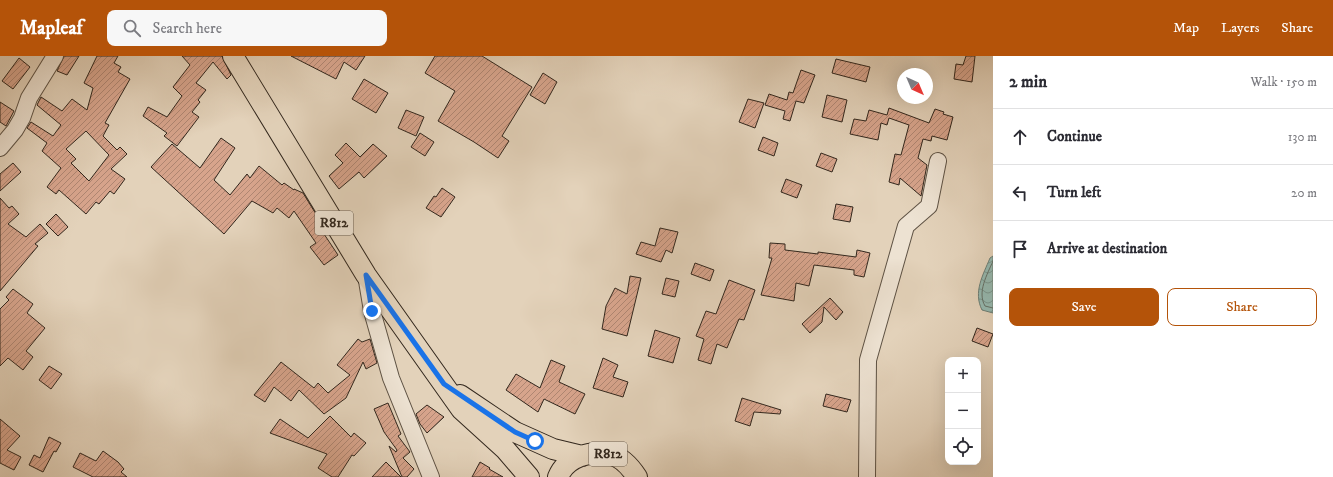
<!DOCTYPE html>
<html lang="en">
<head>
<meta charset="utf-8">
<style>
  body { margin:0; font-family:"IM FELL DW Pica",serif; background:#f7f7f7; color:#2b2b33 }
  .controls { position:absolute; right:12px; bottom:12px; display:grid; overflow:hidden; border-radius:8px; box-shadow:0 4px 16px #0002 }
  .controls button { width:36px; height:36px; display:grid; place-items:center; padding:0; border:0; border-bottom:1px solid #e1e1e2; background:#fff; color:#2b2b33; font:20px sans-serif }
  .compass { position:absolute; left:897px; top:12px; width:36px; height:36px; border-radius:50%; background:#fff; box-shadow:0 4px 16px #0002; rotate:136deg }
  .stop { position:absolute; width:12px; height:12px; margin:-9px; border:3px solid #1a73e8; border-radius:50%; background:#fff }
  .stop.end { background:#1a73e8; border-color:#fff; box-shadow:0 1px 4px #0008 }
  .list { margin:0; padding:0; list-style:none }
  h2 { display:flex; justify-content:space-between; align-items:center; height:52px; margin:0; padding:0 16px; font-size:17px }
  h2 small { font-size:13px; font-weight:400; color:#7c7c81 }
  .list li { display:grid; grid-template-columns:26px 1fr auto; gap:12px; align-items:center; box-sizing:border-box; height:56px; padding:0 16px; border-top:1px solid #e1e1e2 }
  .list b { display:block; font-size:15px; white-space:nowrap }
  .list em { font-size:13px; font-style:normal; color:#7c7c81 }
  .actions { display:flex; gap:8px; padding:12px 16px }
  .actions a { flex:1; padding:9px 0; border:1px solid #b45309; border-radius:8px; text-align:center; font-size:14px; color:#b45309 }
  .actions .main { background:#b45309; color:#fff }
  .icon { flex:none; width:22px; height:22px; fill:none; stroke:currentColor; stroke-width:2; stroke-linecap:round; stroke-linejoin:round }
  .map { position:relative; flex:none; width:993px; height:421px; overflow:hidden }
  header { display:flex; align-items:center; gap:24px; box-sizing:border-box; height:56px; padding:0 20px; background:#b45309; color:#fff }
  header strong { font-size:19px }
  nav { display:flex; gap:22px; margin-inline-start:auto; font-size:14px }
  .search { width:280px; height:36px; background:#f7f7f7; display:flex; align-items:center; gap:10px; box-sizing:border-box; padding:0 14px; border-radius:8px; color:#7c7c81; font-size:15px }
  main { display:flex }
  aside { flex:1; background:#fff }
  .map>svg:first-child { display:block }
</style>
</head>
<body>
<header>
<strong>Mapleaf</strong>
<div class="search"><svg class="icon" aria-label="search" viewBox="0 0 24 24"><circle cx="10" cy="10" r="6"/><path d="M15 15l6 6"/></svg>Search here</div>
<nav><a>Map</a><a>Layers</a><a>Share</a></nav>
</header>
<main>
<div class="map">
<svg width="993" height="421" viewBox="0 0 993 421">
  <defs>
    <pattern id="water-waves" width="16" height="10" patternUnits="userSpaceOnUse"><rect width="16" height="10" fill="#95b8af"/><path d="M0 5q4-4 8 0t8 0" fill="none" stroke="#7a968e"/></pattern>
    <pattern id="building-hatch" width="6" height="6" patternUnits="userSpaceOnUse"><rect width="6" height="6" fill="#d7a48c"/><path d="M-1 1l2-2M0 6l6-6M5 7l2-2" fill="none" stroke="#af8672"/></pattern>
  </defs>
  <rect width="100%" height="100%" fill="#e3d2ba"/>
  <filter id="stains"><feTurbulence type="fractalNoise" baseFrequency=".005" numOctaves="4"/><feColorMatrix values="0 0 0 0 .2 0 0 0 0 .09 0 0 0 0 .02 0 0 0 .5 -.17"/></filter>
  <radialGradient id="worn" r=".72"><stop offset=".6" stop-color="#630" stop-opacity="0"/><stop offset="1" stop-color="#630" stop-opacity=".3"/></radialGradient>
  <path fill="url(#water-waves)" stroke="#6d7e75" d="M993,200V257L982,254C973,236 983,219 990,202Z"/>
  <g fill="none" stroke-linecap="round" stroke-linejoin="round">
    <path stroke="#647066" stroke-width="1" d="M993,205C987,219 977,236 985,250L993,252"/>
  </g>
  <path fill="url(#building-hatch)" stroke="#32271d" fill-rule="evenodd" d="M64,0H79L67,19L57,15Z
    M97,0H118L114,7L121,11L118,16L130,23L105,67L109,69L103,80L117,94L120,91L127,98L111,113L125,123L114,138L110,135L99,148L96,146L86,158L59,134L56,138L47,131L61,112L42,95L47,87L27,72L31,66L53,80L61,69L37,49L41,41L62,55L72,43L87,54L93,32L84,27ZM86,75L109,99L89,125L71,107L76,103L66,93Z
    M182,0H222L231,19L227,23L213,6L196,27L206,34L198,44L200,46L192,56L199,61L177,90L164,80L167,77L143,60L148,51L167,61L182,40L173,31L190,9Z
    M291,0H365L356,14L344,6L336,23Z
    M435,0H482L532,31L502,80L509,85L498,102L474,86L438,65L455,35L425,17Z
    M966,0H975L972,26L954,23L956,8L963,9Z
    M19,2L30,11L13,33L2,25Z
    M836,3L870,11L866,26L832,17Z
    M801,14L815,19L804,47L796,45L790,65L783,63L785,55L765,49L769,38L787,44L789,36L793,37Z
    M543,17L557,26L545,48L530,39Z
    M364,23L388,37L376,57L352,43Z
    M827,39L847,44L842,66L822,61Z
    M748,43L764,47L755,72L739,66Z
    M0,46L14,55L6,70L0,66Z
    M889,52L929,67L935,53L944,56L943,58L953,61L947,84L932,80L931,85L923,83L918,102L927,109L921,140L900,122L899,129L889,126L895,98L901,99L909,69L889,62L887,69L881,67L878,84L850,78L854,63L866,65L869,54L887,59Z
    M406,54L424,61L416,80L398,72Z
    M420,77L434,86L425,100L411,91Z
    M763,81L778,87L774,100L758,94Z
    M221,82L235,92L214,124L230,139L247,118L250,122L259,110L282,129L284,127L294,134V133L303,137L327,176L324,178L338,199L324,209L310,191L316,187L294,155L289,162L277,152L273,157L252,145L224,178L151,111L172,88L200,112Z
    M346,87L360,101L373,88L387,100L364,122L359,116L339,133L329,120L343,107L335,99Z
    M821,97L837,103L832,116L816,110Z
    M13,107L21,116L0,135V118Z
    M786,123L802,129L797,142L781,136Z
    M442,132L455,141L441,161L426,152L434,140L436,141Z
    M0,142L9,152L12,150L19,158L8,168L26,181L40,168L48,177L35,188L38,190L0,235Z
    M836,148L853,151L850,166L833,163Z
    M56,158L68,171L58,180L46,168Z
    M660,172L678,176L672,197L666,194L661,206L636,198L641,186L655,190Z
    M770,187L785,188V194L818,198V196L856,201L857,194L870,197L864,221L854,219V214L814,209L809,230L796,227L794,245L761,239L772,202H769Z
    M695,207L714,214L710,225L691,218Z
    M630,220L641,222L627,280L602,273L606,250L615,232L627,238Z
    M666,222L679,225L675,241L662,238Z
    M729,224L755,234L744,264L739,263L727,292L717,288L711,308L698,304L704,283L696,280L706,255L716,258Z
    M13,233L33,248L27,257L45,272L26,295L33,301L23,314L8,302L0,310V253L9,244L6,241Z
    M830,242L843,256L836,264L824,251L822,266L810,277L802,268Z
    M977,272L993,278L988,291L972,285Z
    M655,274L680,282L673,307L648,300Z
    M358,283L362,286L370,283L377,307L366,313L363,306L346,342L324,358L299,334L291,345L274,331L265,346L254,339L281,306L314,332L318,327L328,337L350,319L337,309Z
    M603,302L618,309L613,321L628,326L623,341L593,332Z
    M551,304L565,310L559,326L585,338L575,358L544,343L538,356L506,334L516,318L540,332Z
    M49,310L62,318L51,333L39,324Z
    M826,338L851,344L847,356L823,350Z
    M742,342L781,354L780,358L754,356L750,370L735,365Z
    M388,347L401,378L398,380L410,396L403,402L414,413L407,421H402L389,390L396,396L397,394L384,376L374,353Z
    M427,349L444,361L427,377L420,368L416,358Z
    M330,360L351,381L354,377L366,387L354,400L352,399L338,421H332L318,412L327,398L270,377L280,363L308,382Z
    M0,363L20,380L7,394L21,401L14,414L0,407Z
    M49,381L61,387L56,396L54,395L43,416L29,409L34,399L40,402Z
    M103,395L118,406L124,413L121,416L127,421H93L73,411L80,397L96,405Z
    M386,406L401,421H372Z
    M480,406L490,412L489,413L503,421H472Z"/>
  <g fill="none" stroke-linecap="round" stroke-linejoin="round">
    <g stroke="#5e5244" stroke-width="18">
      <path id="minor" d="M0,92L15,74L22,62L29,42L55,0
        M366,219L372,255L391,322L431,421
        M867,421L868,304L906,170L929,150L938,105"/>
    </g>
    <g stroke="#32271d" stroke-width="22">
      <path id="major" d="M233,0L366,219L461,353L505,393L529,421
        M460,339L515,376L553,393L582,400
        M558,421C566,401 592,393 612,399C623,402 631,412 637,421"/>
    </g>
    <use href="#minor" stroke="#ede2d2" stroke-width="16"/>
    <use href="#major" stroke="#e3d2ba" stroke-width="20"/>
  </g>
  <g fill="none" stroke-linecap="round" stroke-linejoin="round">
    <path stroke="#1a73e8" stroke-width="5" d="M372,255L366,219L444,328L515,376L535,385"/>
  </g>
  <g text-anchor="middle" dominant-baseline="central" stroke-width="3" stroke-linejoin="round" paint-order="stroke">
    <g fill="#ede2d2" stroke="#6a5f53" stroke-width="1">
      <rect x="315" y="155" width="38" height="24" rx="3"/>
      <rect x="589" y="386" width="38" height="24" rx="3"/>
    </g>
    <g font-size="14" font-weight="bold" fill="#32271d">
      <text x="334" y="167">R812</text>
      <text x="608" y="398">R812</text>
    </g>
  </g>
  <rect width="100%" height="100%" filter="url(#stains)"/>
  <rect width="100%" height="100%" fill="url(#worn)"/>
</svg>
<div class="controls">
<button>+</button>
<button>−</button>
<button><svg class="icon" aria-label="locate" viewBox="0 0 24 24"><circle cx="12" cy="12" r="6"/><path d="M12 2v4M12 18v4M2 12h4M18 12h4"/></svg></button>
</div>
<svg class="compass" viewBox="-18 -18 36 36"><path d="M0-13l5 13h-10z" fill="#e53935"/><path d="M0 13l5-13h-10z" fill="#7c7c81"/></svg>
<div class="stop" style="left:535px;top:385px"></div>
<div class="stop end" style="left:372px;top:255px"></div>
</div>
<aside>
<h2>2 min<small>Walk · 150 m</small></h2>
<ul class="list">
<li><svg class="icon" aria-label="ahead" viewBox="0 0 24 24"><path d="M12 20V5M6 11l6-6 6 6"/></svg><div><b>Continue</b></div><em>130 m</em></li>
<li><svg class="icon" aria-label="left" viewBox="0 0 24 24"><path d="M17 20v-9H6M10 6l-5 5 5 5"/></svg><div><b>Turn left</b></div><em>20 m</em></li>
<li><svg class="icon" aria-label="arrive" viewBox="0 0 24 24"><path d="M6 21V4h12l-3 4 3 4H6"/></svg><div><b>Arrive at destination</b></div></li>
</ul>
<div class="actions"><a class="main">Save</a><a>Share</a></div>
</aside>
</main>
</body>
</html>
